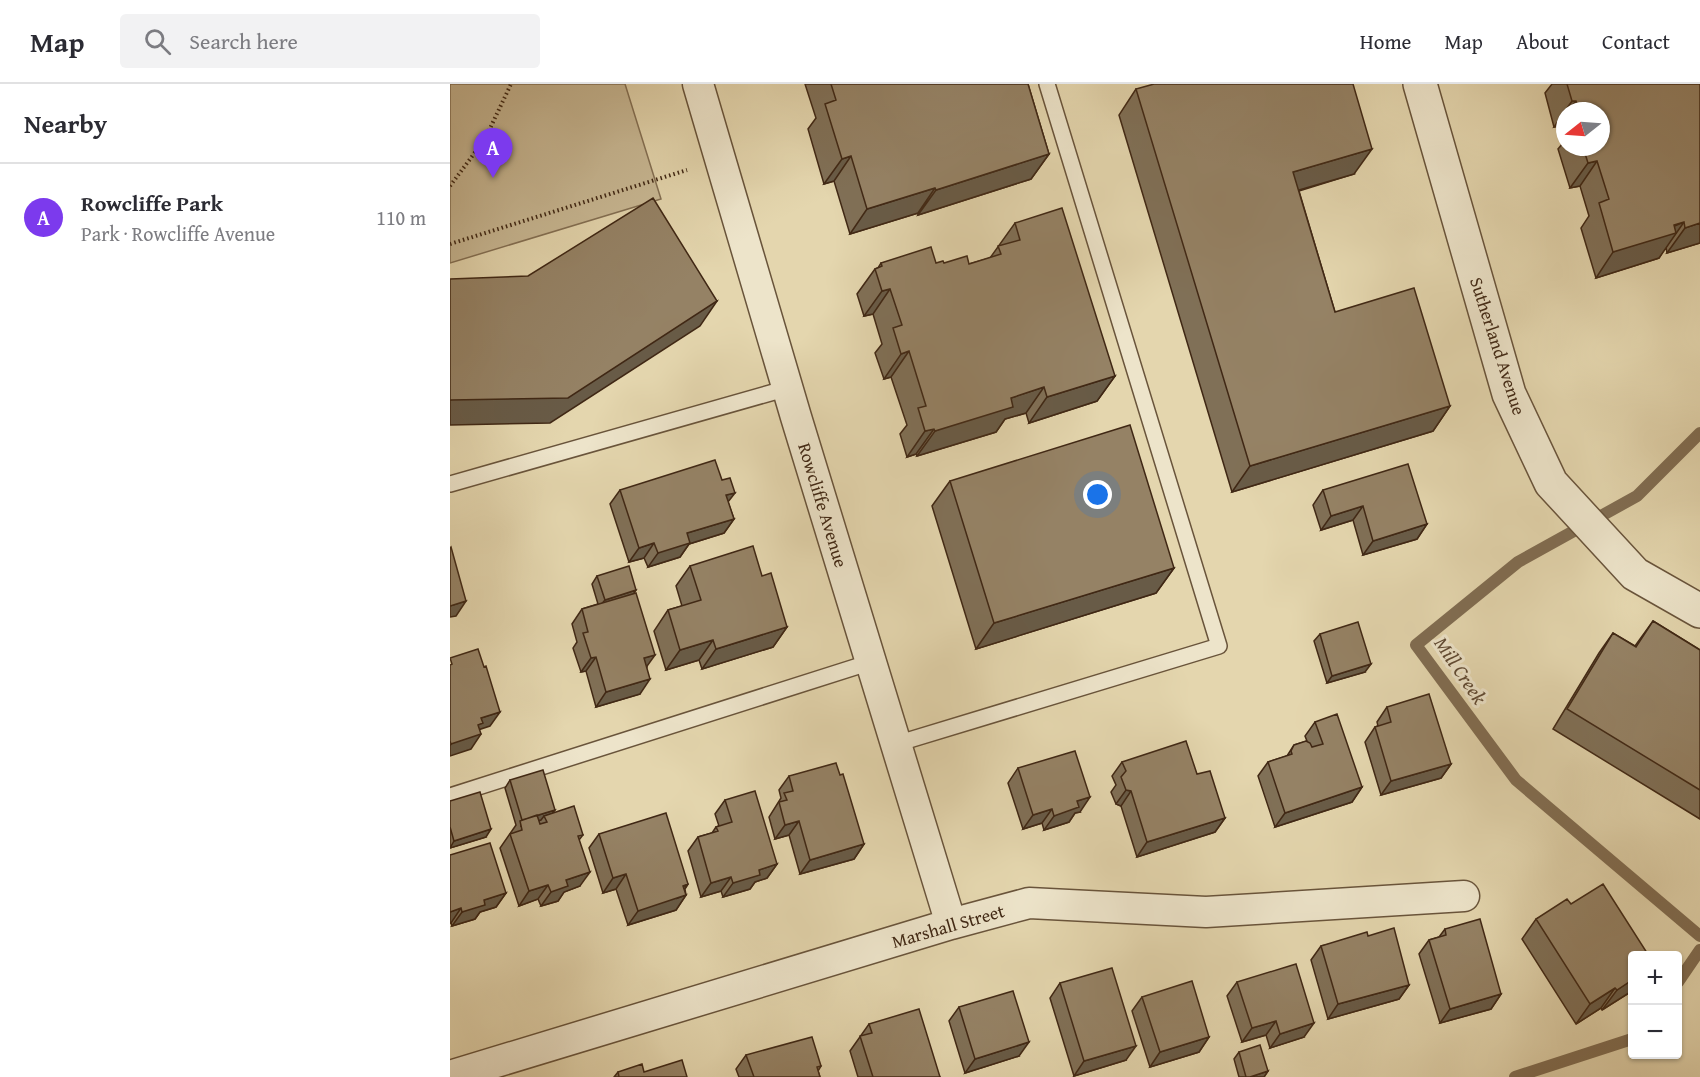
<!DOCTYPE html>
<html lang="en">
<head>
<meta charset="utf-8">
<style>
  body { margin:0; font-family:"Gentium Book Plus",serif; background:#f2f2f3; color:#2b2b33 }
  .controls { position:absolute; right:18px; bottom:18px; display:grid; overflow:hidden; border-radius:6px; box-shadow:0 2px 4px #0004 }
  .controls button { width:54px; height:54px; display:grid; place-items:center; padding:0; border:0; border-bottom:2px solid #e1e1e2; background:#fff; color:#2b2b33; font:30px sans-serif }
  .compass { position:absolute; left:1106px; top:18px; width:54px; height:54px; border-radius:50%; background:#fff; box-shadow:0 2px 4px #0004; rotate:253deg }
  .you { position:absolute; left:648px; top:411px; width:21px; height:21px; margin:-15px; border:4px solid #fff; border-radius:50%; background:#1a73e8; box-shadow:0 0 0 9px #1a73e833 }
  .badge { display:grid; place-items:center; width:39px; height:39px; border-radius:50%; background:#7c3aed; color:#fff; font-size:20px; font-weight:700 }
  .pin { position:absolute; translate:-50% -50px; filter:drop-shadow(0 2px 3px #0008) }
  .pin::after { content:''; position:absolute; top:32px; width:21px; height:18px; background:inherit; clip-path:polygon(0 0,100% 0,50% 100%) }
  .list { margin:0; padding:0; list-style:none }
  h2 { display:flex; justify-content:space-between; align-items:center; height:78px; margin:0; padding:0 24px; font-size:26px }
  h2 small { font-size:20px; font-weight:400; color:#7c7c81 }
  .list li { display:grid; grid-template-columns:39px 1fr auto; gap:18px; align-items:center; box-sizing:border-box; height:108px; padding:0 24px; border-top:2px solid #e1e1e2 }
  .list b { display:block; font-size:22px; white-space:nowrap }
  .list p { margin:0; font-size:20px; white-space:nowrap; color:#7c7c81 }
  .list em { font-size:20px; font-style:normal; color:#7c7c81 }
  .icon { flex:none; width:33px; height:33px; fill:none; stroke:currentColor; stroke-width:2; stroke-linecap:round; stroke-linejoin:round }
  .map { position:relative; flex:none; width:1250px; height:993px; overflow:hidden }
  header { display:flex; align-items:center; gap:36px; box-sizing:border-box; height:84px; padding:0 30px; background:#fff; border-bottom:2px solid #e1e1e2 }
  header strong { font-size:28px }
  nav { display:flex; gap:33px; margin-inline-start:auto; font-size:21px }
  .search { width:420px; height:54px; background:#f2f2f3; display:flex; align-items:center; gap:15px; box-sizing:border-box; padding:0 21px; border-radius:6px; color:#7c7c81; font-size:22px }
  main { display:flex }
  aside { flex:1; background:#fff }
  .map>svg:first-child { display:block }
</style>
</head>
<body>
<header>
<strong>Map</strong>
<div class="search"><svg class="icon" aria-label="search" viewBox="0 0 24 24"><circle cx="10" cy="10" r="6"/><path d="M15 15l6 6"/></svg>Search here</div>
<nav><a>Home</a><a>Map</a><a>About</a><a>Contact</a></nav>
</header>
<main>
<aside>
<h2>Nearby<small></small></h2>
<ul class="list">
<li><span class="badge">A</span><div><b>Rowcliffe Park</b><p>Park · Rowcliffe Avenue</p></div><em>110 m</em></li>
</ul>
</aside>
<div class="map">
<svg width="1250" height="993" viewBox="0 0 1250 993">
  <rect width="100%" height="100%" fill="#e4d6ae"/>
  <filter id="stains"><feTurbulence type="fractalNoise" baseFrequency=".00333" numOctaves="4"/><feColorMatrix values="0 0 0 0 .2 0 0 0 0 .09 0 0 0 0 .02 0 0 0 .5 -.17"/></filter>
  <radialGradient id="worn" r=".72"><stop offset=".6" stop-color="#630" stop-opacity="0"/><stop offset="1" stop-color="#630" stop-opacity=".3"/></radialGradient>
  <path fill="#c8b894" stroke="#847054" stroke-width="1.5" d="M0,0H175L211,115L0,179Z"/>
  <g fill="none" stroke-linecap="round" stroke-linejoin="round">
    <path stroke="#816d52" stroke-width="12" d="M1250,349L1187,412L1068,478L966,561L1066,696L1250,852
      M1228,898L1250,866
      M1065,993L1182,955"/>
    <g stroke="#69543b" stroke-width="18">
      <path id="service" d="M0,400L338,304
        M446,660L769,562L597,0
        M0,712L421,578"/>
    </g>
    <g stroke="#69543b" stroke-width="33">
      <path id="minor" d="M248,0L346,333L501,840
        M0,992L501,840L579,819L756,828L1014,812"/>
    </g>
    <g stroke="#69543b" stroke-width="36">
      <path id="tertiary" d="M970,0L1059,310L1101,399L1185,490L1250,527"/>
    </g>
    <path stroke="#402815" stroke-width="4" stroke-dasharray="1.5 3" stroke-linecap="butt" d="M0,102L35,55L61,0
      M0,160L237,86"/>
    <use href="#service" stroke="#ede4ca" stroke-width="15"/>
    <use href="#minor" stroke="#ede4ca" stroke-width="30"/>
    <use href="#tertiary" stroke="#ede4ca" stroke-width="33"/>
  </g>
  <path fill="#807057" stroke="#402815" stroke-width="1.5" fill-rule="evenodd" d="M355,0H578L599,70L581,95L468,131V129L400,150L384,97L374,100L358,45L366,34Z
    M1102,0H1250V159L1217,169L1216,163L1209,174L1146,194L1131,144L1139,132L1130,102L1120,104L1108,65L1113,59L1108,42L1104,43L1095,9ZM1115,27H1151V63H1115Z
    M686,5L904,90L849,107L885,228L1000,322L983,347L782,408L669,31Z
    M565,139L665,292L647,317L579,339L576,329L555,335L546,348L467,372L466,370L457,373L450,350L457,341L441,293L434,295L425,269L432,260L423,230L414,232L407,210L425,185L428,184L431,179L519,180L540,174Z
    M500,397L724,484L706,509L526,565L482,422Z
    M170,406L278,418L284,435L274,449L239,460L230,473L198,483L194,474L179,478L160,420Z
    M873,406L977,440L967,455L913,471L903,436L871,446L863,421Z
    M240,482L312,492L337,543L323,563L252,585L249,576L216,586L204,547L218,526L232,522L226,502Z
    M147,492L184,510L197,583L190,610L146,623L136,587L131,588L123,564L127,558L122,540L132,525L148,520L142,500Z
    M1203,537L1250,566V735L1103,645L1149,569L1163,549L1185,562Z
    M870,550L915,588L877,599L864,557Z
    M937,623L1001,680L991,694L931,711L915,658L925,643L928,642L927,638Z
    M865,638L912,703L902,718L825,743L808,692L818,678L837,672L844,661L857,657L855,652Z
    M672,678L747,690L775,734L765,748L687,773L671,722L666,720L661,708L666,701L662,692Z
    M568,684L630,728L625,729L619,738L594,746L592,739L573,745L558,699Z
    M339,692L414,760L404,775L350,790L339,751L325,755L319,733L331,714L329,706Z
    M60,696L133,751L129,756L130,802L114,808L108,817L91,822L88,815L69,822L50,764L66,741L55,704Z
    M275,716L327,780L317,794L305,798L300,805L273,813L271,807L251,813L238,767L248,753L262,749L266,743L269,742L265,730Z
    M0,717L36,753L0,764Z
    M149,750L238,800L235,805L236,811L226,826L178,841L166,805L153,809L139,764Z
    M0,771L56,809L46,823L30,828L25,835L2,842L1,839H0Z
    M1121,820L1182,872V907L1152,926L1151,924L1126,940L1072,855L1086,835Z
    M995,845L1051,910L1041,925L990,939L969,870L979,856L989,853Z
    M918,852L959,901L949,915L878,935L861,876L871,862Z
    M787,898L854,953L820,964L816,951L792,958L777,912Z
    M610,899L676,976L624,992L600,914Z
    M692,913L759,953L749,968L700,983L682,927Z
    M509,923L569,972L515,989L499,937Z
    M419,940L490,993H408L400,967Z
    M789,968L818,987L814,993H789L784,975Z
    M296,971L371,982L368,987L370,993H289L286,985Z
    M168,988H194L237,993H164Z"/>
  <path fill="#685b47" stroke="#402815" stroke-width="1.5" d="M1122,17H1126L1119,27H1115Z
    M1115,27V32L1108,42L1104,43Z
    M922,65L904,90L825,113L843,88Z
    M599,70L581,95L468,131L486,106Z
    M401,72L384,97L374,100L392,75Z
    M1147,77L1130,102L1120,104L1138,79Z
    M485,104L468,129L400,150L417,125Z
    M1234,138L1209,174L1146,194L1163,168Z
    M1250,139V159L1217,169L1235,144Z
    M440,205L423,230L414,232L432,207Z
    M267,217L250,242L100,339L0,341V316Z
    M459,267L441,293L434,295L451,270Z
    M665,292L647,317L579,339L597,313Z
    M594,303L576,329L555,335L546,348L467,372L485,347L561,314Z
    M1000,322L983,347L782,408L800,382Z
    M484,345L466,370L457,373L475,347Z
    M285,409L274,423L276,411Z
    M913,422L903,436L871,446L881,432Z
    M284,435L274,449L239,460L230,473L198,483L208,469L237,449Z
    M977,440L967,455L913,471L923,457Z
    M204,459L194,474L179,478L189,464Z
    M724,484L706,509L526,565L544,539Z
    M186,506L181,514L149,523L155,516Z
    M16,517L6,532L0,533V522Z
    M337,543L323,563L252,585L266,565Z
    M263,556L249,576L216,586L230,566Z
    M205,571L195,585L194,574Z
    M146,573L136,587L131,588L141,574Z
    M921,580L915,588L877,599L882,592Z
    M200,595L190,610L146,623L156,608Z
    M50,628L40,642L28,646L31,650L21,665L0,672V662L1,660L31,634Z
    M1001,680L991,694L931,711L941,697Z
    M912,703L902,718L825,743L835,729Z
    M676,706L681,707L671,722L666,720Z
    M640,713L630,728L625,729L619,738L594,746L604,732L627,717Z
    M602,725L592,739L573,745L583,731Z
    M105,726L100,733L94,732L91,736L71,742L72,736Z
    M775,734L765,748L687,773L697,758Z
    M349,737L339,751L325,755L335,741Z
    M41,745L36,753L0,764L4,757Z
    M414,760L404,775L350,790L360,776Z
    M327,780L317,794L305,798L300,805L273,813L283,799L309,786Z
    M140,788L130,802L114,808L108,817L91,822L101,808L116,796Z
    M176,790L166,805L153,809L163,794Z
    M281,793L271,807L251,813L261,799Z
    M238,800L228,814L236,811L226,826L178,841L188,827Z
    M98,801L88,815L69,822L79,807Z
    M56,809L46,823L30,828L25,835L2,842L12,828L34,816Z
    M11,824L1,839H0V828Z
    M1182,896V907L1152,926L1167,906Z
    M959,901L949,915L878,935L888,920Z
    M1165,904L1151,924L1126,940L1140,920Z
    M1051,910L1041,925L990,939L1000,925Z
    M826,937L816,951L792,958L802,944Z
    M864,939L854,953L820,964L830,950Z
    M759,953L749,968L700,983L710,968Z
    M579,958L569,972L515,989L525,975Z
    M686,962L676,976L624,992L634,977Z
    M818,987L814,993H800Z"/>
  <path fill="#958265" stroke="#402815" stroke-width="1.5" d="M381,0H578L599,70L486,106L485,104L417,125L401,72L392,75L375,20L386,16Z
    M704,0H903L922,65L843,88L885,228L964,204L1000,322L800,382L686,5Z
    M1117,0H1250V139L1235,144L1234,138L1224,141L1226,149L1163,168L1149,119L1159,115L1147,77L1138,79L1133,63H1151V27H1129L1126,17H1122Z
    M203,114L267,217L118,314L0,316V195L78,192Z
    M612,124L665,292L597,313L594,303L561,314L563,323L485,347L484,345L475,347L468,324L476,322L459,267L451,270L443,244L452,241L440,205L432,207L425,185L432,182L431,179L481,163L486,179L493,177L494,179L517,172L519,180L551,170L548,162L570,156L565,139Z
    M680,341L724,484L544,539L500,397Z
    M265,376L272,396L280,394L285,409L276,411L284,435L237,449L240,459L208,469L204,459L189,464L170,406Z
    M958,380L977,440L923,457L913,422L881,432L873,406Z
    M303,462L312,492L321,489L337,543L266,565L263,556L230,566L218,526L251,516L240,482Z
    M1,463L16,517L0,522V464Z
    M179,482L186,506L155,516L147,492Z
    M186,509L205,571L194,574L200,595L156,608L146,573L141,574L133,549L138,548L132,525Z
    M1203,537L1250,566V706L1117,625L1163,549L1186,563Z
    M908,538L921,580L882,592L870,550Z
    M28,565L34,583L36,582L50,628L31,634L33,639L28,641L31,650L1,660L0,657V581L2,580L0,574Z
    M979,610L1001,680L941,697L925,643L941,638L937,623Z
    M887,630L912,703L835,729L818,678L842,670L841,667L844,661L856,657L860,659L862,663L873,660L865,638Z
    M736,657L747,690L760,687L775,734L697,758L681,707L676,706L671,693L676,687L672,678Z
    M625,667L640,713L627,717L629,723L604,732L602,725L583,731L568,684Z
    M386,679L390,691L393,690L414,760L360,776L349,737L335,741L329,718L337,716L334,709L343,707L339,692Z
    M93,686L105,726L72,736L60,696Z
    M305,707L327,780L309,786L310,791L283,799L281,793L261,799L248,753L268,747L266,743L282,738L275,716Z
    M30,708L41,745L4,757L0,743V717Z
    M124,722L133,751L128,752L140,788L116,796L118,802L101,808L98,801L79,807L60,750L72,746L70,737L87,731L90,740L97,738L94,732Z
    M216,729L238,800L233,802L236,811L188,827L176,790L163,794L149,750Z
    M40,759L56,809L34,816L35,821L12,828L11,824L0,828V771Z
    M1153,800L1199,872H1182V896L1167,906L1165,904L1140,920L1086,835L1117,815L1121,820Z
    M1030,835L1051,910L1000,925L979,856L996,851L995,845Z
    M944,844L959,901L888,920L871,862L917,848L918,852Z
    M846,880L864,939L830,950L826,937L802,944L787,898Z
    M662,884L686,962L634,977L610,899Z
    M742,897L759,953L710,968L692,913Z
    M563,907L579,958L525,975L509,923Z
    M469,925L490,993H423L410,952L422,949L419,940Z
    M362,953L371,982L367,983L370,993H304L296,971Z
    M810,961L818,987L800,993H796L789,968Z
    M232,976L237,993H169L168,988L192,980L194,988Z"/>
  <g text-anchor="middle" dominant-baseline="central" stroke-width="6" stroke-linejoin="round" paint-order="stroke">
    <g font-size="18" fill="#402815" stroke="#ede4ca">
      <text transform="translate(1048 262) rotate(72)">Sutherland Avenue</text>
      <text transform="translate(373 421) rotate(73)">Rowcliffe Avenue</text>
      <text transform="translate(498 842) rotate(-16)">Marshall Street</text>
    </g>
    <g font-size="20" font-style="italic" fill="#604a33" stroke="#ede4ca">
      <text transform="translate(1011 586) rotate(56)">Mill Creek</text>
    </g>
  </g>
  <rect width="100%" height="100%" filter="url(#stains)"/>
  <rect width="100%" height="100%" fill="url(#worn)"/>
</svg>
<div class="controls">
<button>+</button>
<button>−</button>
</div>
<svg class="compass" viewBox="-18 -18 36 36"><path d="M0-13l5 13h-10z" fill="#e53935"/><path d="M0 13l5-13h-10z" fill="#7c7c81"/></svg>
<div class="you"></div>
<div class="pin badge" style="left:43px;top:94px">A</div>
</div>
</main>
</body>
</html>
